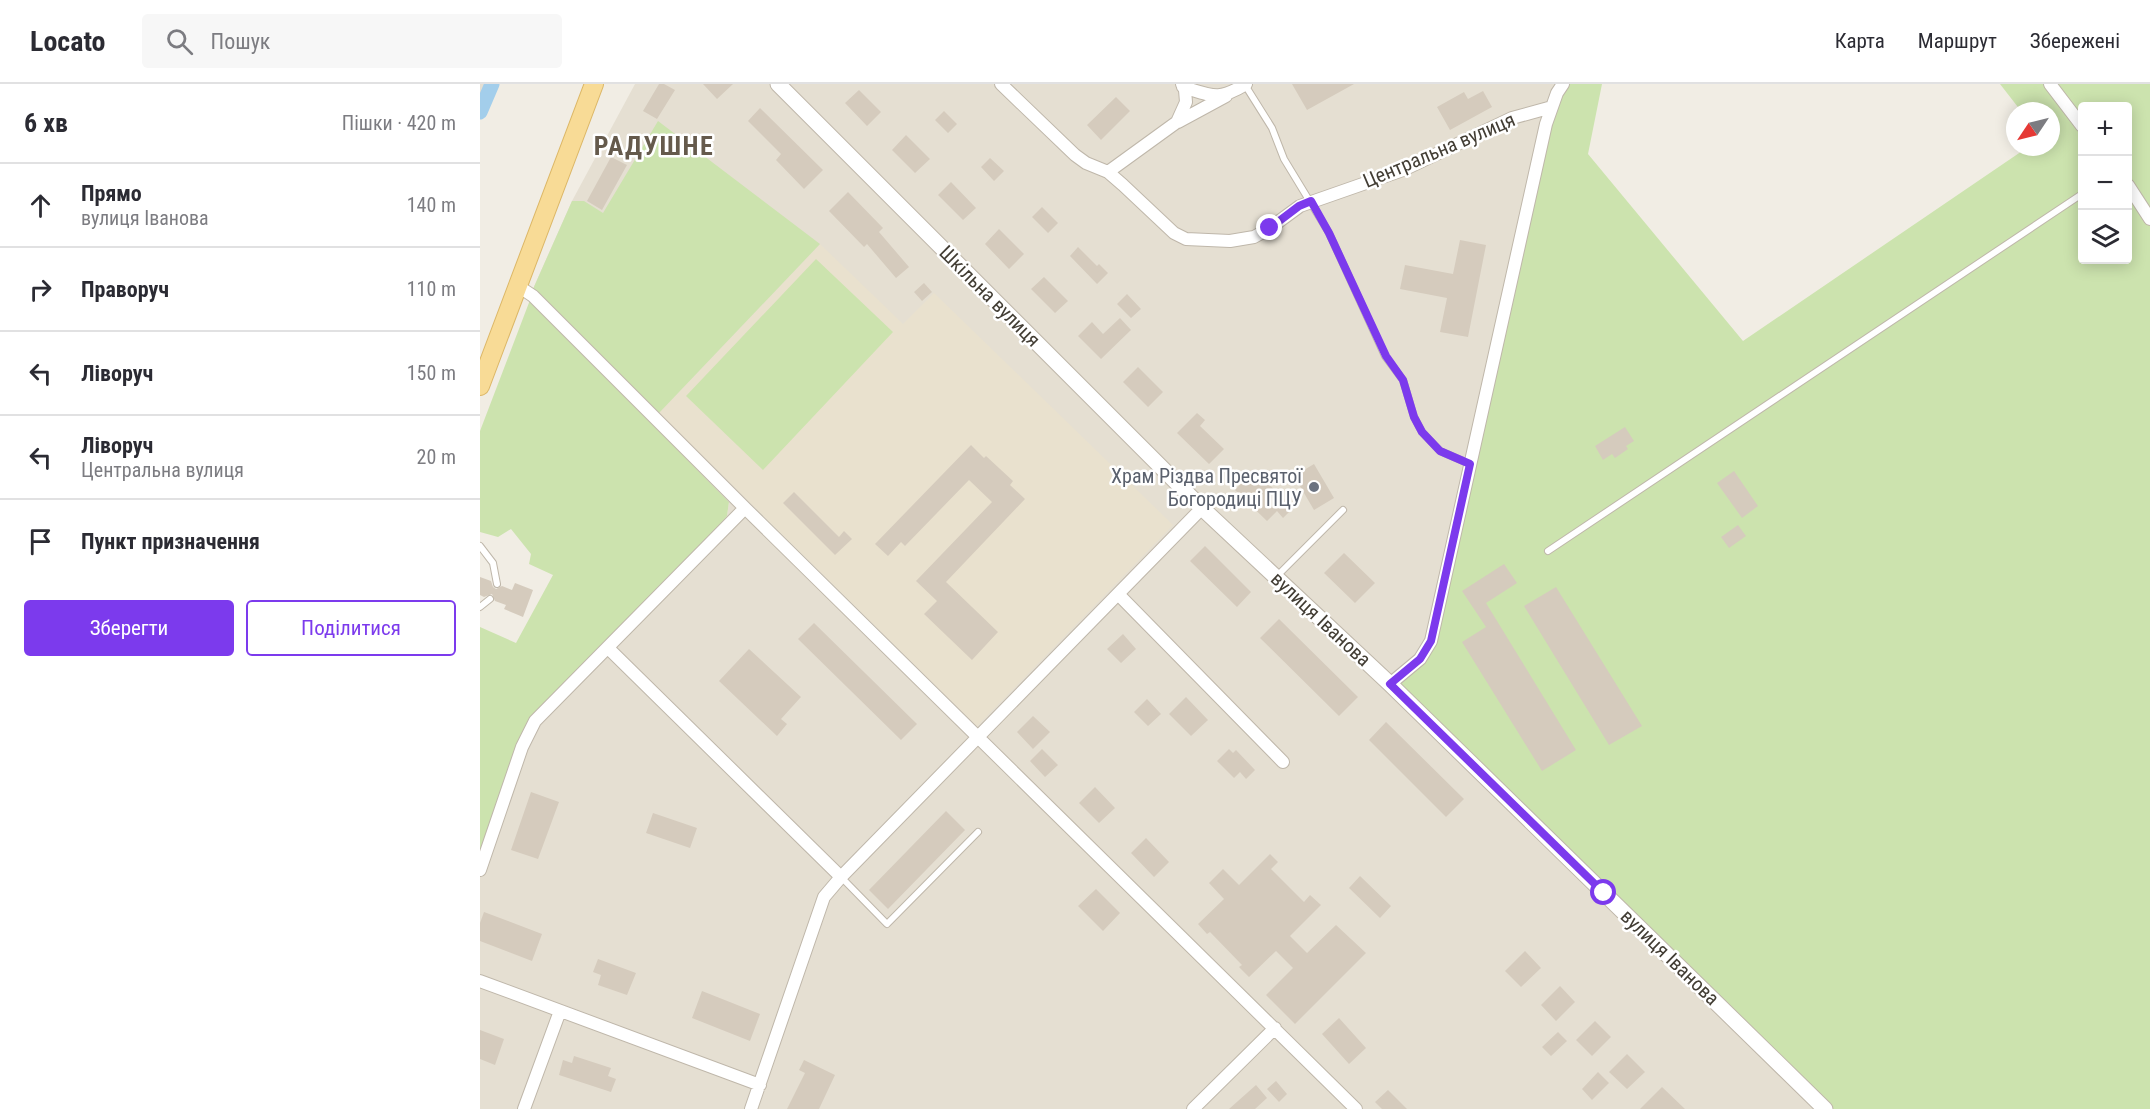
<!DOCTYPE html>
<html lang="uk">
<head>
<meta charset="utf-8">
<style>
  body { margin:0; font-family:"Roboto Condensed",sans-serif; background:#f7f7f7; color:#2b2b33 }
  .controls { position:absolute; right:18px; top:18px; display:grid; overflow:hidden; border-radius:6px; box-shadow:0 3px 15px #0003 }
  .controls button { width:54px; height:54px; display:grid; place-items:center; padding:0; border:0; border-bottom:2px solid #e1e1e2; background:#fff; color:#2b2b33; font:30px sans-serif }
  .compass { position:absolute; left:1526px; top:18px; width:54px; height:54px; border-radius:50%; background:#fff; box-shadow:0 3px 15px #0003; rotate:235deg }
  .stop { position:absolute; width:18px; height:18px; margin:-14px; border:4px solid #7c3aed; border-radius:50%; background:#fff }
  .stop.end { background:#7c3aed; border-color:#fff; box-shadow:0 2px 6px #0008 }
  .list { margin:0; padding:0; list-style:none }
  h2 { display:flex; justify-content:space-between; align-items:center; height:78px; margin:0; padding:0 24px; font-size:26px }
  h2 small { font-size:20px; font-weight:400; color:#7c7c81 }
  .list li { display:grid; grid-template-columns:39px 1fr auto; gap:18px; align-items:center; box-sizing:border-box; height:84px; padding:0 24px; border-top:2px solid #e1e1e2 }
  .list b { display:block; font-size:22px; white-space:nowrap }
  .list p { margin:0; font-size:20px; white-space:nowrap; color:#7c7c81 }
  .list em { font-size:20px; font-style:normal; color:#7c7c81 }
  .actions { display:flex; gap:12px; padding:18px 24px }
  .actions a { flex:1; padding:14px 0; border:2px solid #7c3aed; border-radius:6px; text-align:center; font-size:21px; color:#7c3aed }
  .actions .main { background:#7c3aed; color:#fff }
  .icon { flex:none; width:33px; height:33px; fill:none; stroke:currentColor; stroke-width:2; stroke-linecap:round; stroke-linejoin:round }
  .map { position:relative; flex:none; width:1670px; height:1025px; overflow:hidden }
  header { display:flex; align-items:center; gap:36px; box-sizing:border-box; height:84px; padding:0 30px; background:#fff; border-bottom:2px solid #e1e1e2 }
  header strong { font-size:28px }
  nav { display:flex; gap:33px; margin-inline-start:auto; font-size:21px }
  .search { width:420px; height:54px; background:#f7f7f7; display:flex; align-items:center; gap:15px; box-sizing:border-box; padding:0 21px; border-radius:6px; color:#7c7c81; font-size:22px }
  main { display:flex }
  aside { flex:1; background:#fff }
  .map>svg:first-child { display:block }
</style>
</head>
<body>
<header>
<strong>Locato</strong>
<div class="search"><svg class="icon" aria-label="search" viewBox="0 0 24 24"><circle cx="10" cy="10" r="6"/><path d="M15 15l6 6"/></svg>Пошук</div>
<nav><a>Карта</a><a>Маршрут</a><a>Збережені</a></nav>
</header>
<main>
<aside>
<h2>6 хв<small>Пішки · 420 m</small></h2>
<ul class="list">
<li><svg class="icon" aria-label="ahead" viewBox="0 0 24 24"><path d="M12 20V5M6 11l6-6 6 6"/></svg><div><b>Прямо</b><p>вулиця Іванова</p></div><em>140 m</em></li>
<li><svg class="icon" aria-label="right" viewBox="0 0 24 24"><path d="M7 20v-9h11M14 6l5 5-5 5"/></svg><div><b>Праворуч</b></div><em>110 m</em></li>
<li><svg class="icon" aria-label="left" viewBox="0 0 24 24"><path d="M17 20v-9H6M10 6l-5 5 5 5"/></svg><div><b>Ліворуч</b></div><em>150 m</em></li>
<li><svg class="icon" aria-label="left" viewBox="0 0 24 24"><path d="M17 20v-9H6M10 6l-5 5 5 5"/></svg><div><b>Ліворуч</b><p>Центральна вулиця</p></div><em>20 m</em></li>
<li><svg class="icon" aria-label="arrive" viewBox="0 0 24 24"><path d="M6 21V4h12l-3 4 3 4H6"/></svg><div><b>Пункт призначення</b></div></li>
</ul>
<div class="actions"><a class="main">Зберегти</a><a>Поділитися</a></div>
</aside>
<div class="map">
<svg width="1670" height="1025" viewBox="0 0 1670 1025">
  <rect width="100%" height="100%" fill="#f1ede4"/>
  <path fill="#e5dfd2" d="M0,0H12L0,28Z
    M155,0H1083L1345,1025H0V770L38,661L247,432L249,418L152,318L53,205L92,117Z"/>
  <path fill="#e9e1ce" d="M340,160L423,240L454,209L693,441L497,642L179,329Z"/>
  <path fill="#cce3ae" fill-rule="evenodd" d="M1083,0H1122L1108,70L1263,257L1548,63H1571V27H1541L1520,0H1670V1025H1345L910,600L945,569L1066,40ZM1602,22H1648V176H1602Z
    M178,37L340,160L179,329L53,205L92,117H104L123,129Z
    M336,175L413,248L283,386L206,312Z
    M50,216L249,418L247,432L237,444L67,618L0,770V543L36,559L73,491L49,480L51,470L31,445L18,453L0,448V347Z"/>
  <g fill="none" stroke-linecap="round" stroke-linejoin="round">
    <path stroke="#a3ceeb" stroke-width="15" d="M0,28L12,0"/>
  </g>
  <path fill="#d5cbbd" d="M179,0H184L195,6L177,35L163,27Z
    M223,0H253L237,15Z
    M812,0H874L827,26Z
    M379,6L401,28L387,42L365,19Z
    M1003,7L1012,23L970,46L957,23L984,8L988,15Z
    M636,13L650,27L621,56L607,41Z
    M280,24L343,86L324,105L296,76L301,70L268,37Z
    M464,27L477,40L468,49L455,36Z
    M426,51L450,75L435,89L412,66Z
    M131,73L147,81L122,126L107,117Z
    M510,74L524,87L514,97L501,83Z
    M471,98L496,124L483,136L458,111Z
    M368,108L403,144L399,148L429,183L416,194L387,160L384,163L349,127Z
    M562,123L578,139L568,149L552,133Z
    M519,145L544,170L529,185L505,160Z
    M980,156L1006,161L988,253L960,248L967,214L920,205L925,181L973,190Z
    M598,163L617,182L619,180L628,189L617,200L590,172Z
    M564,193L588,217L575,229L551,205Z
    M444,199L452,208L442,217L434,208Z
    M647,210L661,225L651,234L637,220Z
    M640,234L651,246L621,275L598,252L612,238L623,250Z
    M658,283L683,308L668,323L643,298Z
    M717,329L725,336L720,342L744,365L729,380L697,349Z
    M1145,343L1154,357L1146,362L1148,365L1135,374L1132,370L1123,376L1115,362Z
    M491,361L504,374L506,372L533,397L530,401L545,415L466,498L518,548L492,576L444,530L457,517L436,497L512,418L489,396L425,462L421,458L408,472L395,460Z
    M834,380L854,414L834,426L814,392Z
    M774,386L813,424L803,434L797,427L787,437L755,406Z
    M1254,387L1278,422L1262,434L1237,399Z
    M314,408L359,453L364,447L372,455L355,471L303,419Z
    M1258,441L1266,452L1249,464L1241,453Z
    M725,462L771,508L757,523L710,477Z
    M864,469L895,499L875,519L844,489Z
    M1024,480L1037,499L1006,519L1096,666L1062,687L982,558L1006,543L982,507Z
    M0,493L11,497L13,503L16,505L22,502L32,506L35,499L53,506L43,533L24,525L26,521L15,517L12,510L4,513L0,511Z
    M1076,503L1162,642L1129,661L1044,522Z
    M799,535L878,613L859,632L780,554Z
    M334,539L437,640L421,656L318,555Z
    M643,550L656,565L641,579L627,565Z
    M269,565L321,613L301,635L307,640L297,652L239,597Z
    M706,613L728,636L711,652L689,630Z
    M667,615L681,630L668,642L654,628Z
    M553,632L570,648L553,665L537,648Z
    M906,638L984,715L966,733L889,656Z
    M562,665L578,681L565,693L550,677Z
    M749,665L753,669L756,666L775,686L766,695L760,688L754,694L737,677Z
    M615,703L635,724L619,739L599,719Z
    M51,708L79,718L58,775L31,766Z
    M466,727L485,746L408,825L389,806Z
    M173,729L217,744L210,764L166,749Z
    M666,754L689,778L674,793L651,769Z
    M790,770L798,778L791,785L824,818L830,811L841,821L810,852L827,869L856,841L886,869L815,940L786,911L813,884L796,867L769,893L759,883L762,881L730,848L727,850L718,840L744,815L729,799L743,785L759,801Z
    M880,792L911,822L900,834L869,804Z
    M616,805L640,829L623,847L598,822Z
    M4,828L62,850L52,877L0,857V839Z
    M1045,867L1061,884L1041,903L1025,887Z
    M118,875L156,889L147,911L118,901L121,891L113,888Z
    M1080,902L1095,918L1076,937L1061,921Z
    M222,907L280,930L270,957L212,934Z
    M859,934L886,964L869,980L842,950Z
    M1115,937L1131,953L1112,972L1096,956Z
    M0,946L24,955L15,981L0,975Z
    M1078,948L1087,957L1071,972L1062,963Z
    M1147,970L1165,988L1147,1005L1129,988Z
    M94,972L131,984L128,992L136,995L131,1008L79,991L83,976L92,979Z
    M324,976L355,991L339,1025H307L325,989L319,986Z
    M1118,988L1129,999L1112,1016L1102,1005Z
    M796,997L807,1010L799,1018L787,1005Z
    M776,1001L787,1014L775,1025H749Z
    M1182,1003L1205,1025H1160Z
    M908,1006L927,1025H902L895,1018Z"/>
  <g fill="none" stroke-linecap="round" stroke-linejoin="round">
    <g stroke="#bfb7aa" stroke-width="8">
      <path id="service" d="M765,1L792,44L804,75L849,149L905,272L923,296L934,333L942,348L960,367L990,380
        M0,462L13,479L17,500
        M1068,467L1602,110
        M796,493L863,426
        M0,523L10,515
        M361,793L407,840L498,748"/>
    </g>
    <g stroke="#bfb7aa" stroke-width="14">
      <path id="minor" d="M521,0L595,71L606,79L628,88L643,101L694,149L706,155L750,157L774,153L790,144L820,122L923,86L1032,34L1072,23
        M1570,0L1602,42
        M703,3C733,12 738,17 766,0
        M698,38L746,12
        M628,88L697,38L706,18L705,6L702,0
        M1648,101L1670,135
        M265,424L876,1025
        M638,510L803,678
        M128,564L361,793
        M910,600L940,575L951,557L1066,40L1077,9L1083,0
        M0,786L42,663L55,637L265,424L53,212L38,202
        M0,897L280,1001
        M44,1025L80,927
        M271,1025L344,813L361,793L722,424
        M713,1025L795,944"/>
    </g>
    <g stroke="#bfb7aa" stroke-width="17">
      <path id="tertiary" d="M298,0L722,424L910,600L1345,1025"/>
    </g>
    <g stroke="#dcb767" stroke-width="20">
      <path id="primary" d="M0,302L114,0"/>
    </g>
    <use href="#service" stroke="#fff" stroke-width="6"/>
    <use href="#minor" stroke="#fff" stroke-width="12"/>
    <use href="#tertiary" stroke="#fff" stroke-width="15"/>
    <use href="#primary" stroke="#f8db96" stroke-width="18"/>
  </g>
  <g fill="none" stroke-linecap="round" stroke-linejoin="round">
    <path stroke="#7c3aed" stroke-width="8" d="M790,144L819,122L831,117L849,149L906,272L923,296L934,333L942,348L960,367L990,380L951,557L940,575L910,600L1124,809"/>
  </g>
  <circle fill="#6b7280" stroke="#fff" stroke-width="2" cx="834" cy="403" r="6"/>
  <g text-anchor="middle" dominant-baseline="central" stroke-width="5" stroke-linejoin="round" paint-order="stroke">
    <g font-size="20" fill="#423d34" stroke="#fff">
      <text transform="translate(959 66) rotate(-23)">Центральна вулиця</text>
      <text transform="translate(510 212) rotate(45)">Шкільна вулиця</text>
      <text transform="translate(841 535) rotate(43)">вулиця Іванова</text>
      <text transform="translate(1190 873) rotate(44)">вулиця Іванова</text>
    </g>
    <g font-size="20" fill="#5b616d" stroke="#fff" text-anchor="end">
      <text x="822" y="392">Храм Різдва Пресвятої<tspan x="822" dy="23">Богородиці ПЦУ</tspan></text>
    </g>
    <g font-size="26" font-weight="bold" letter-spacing="1.5" fill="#655a4c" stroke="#fff">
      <text x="174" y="62">РАДУШНЕ</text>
    </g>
  </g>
</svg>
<div class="controls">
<button>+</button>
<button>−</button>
<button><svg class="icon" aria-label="layers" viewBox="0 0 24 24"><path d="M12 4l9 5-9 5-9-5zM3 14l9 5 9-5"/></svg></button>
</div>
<svg class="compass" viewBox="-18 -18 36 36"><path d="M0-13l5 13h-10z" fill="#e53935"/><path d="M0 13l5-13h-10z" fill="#7c7c81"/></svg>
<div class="stop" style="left:1124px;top:809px"></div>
<div class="stop end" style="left:790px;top:144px"></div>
</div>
</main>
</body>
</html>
